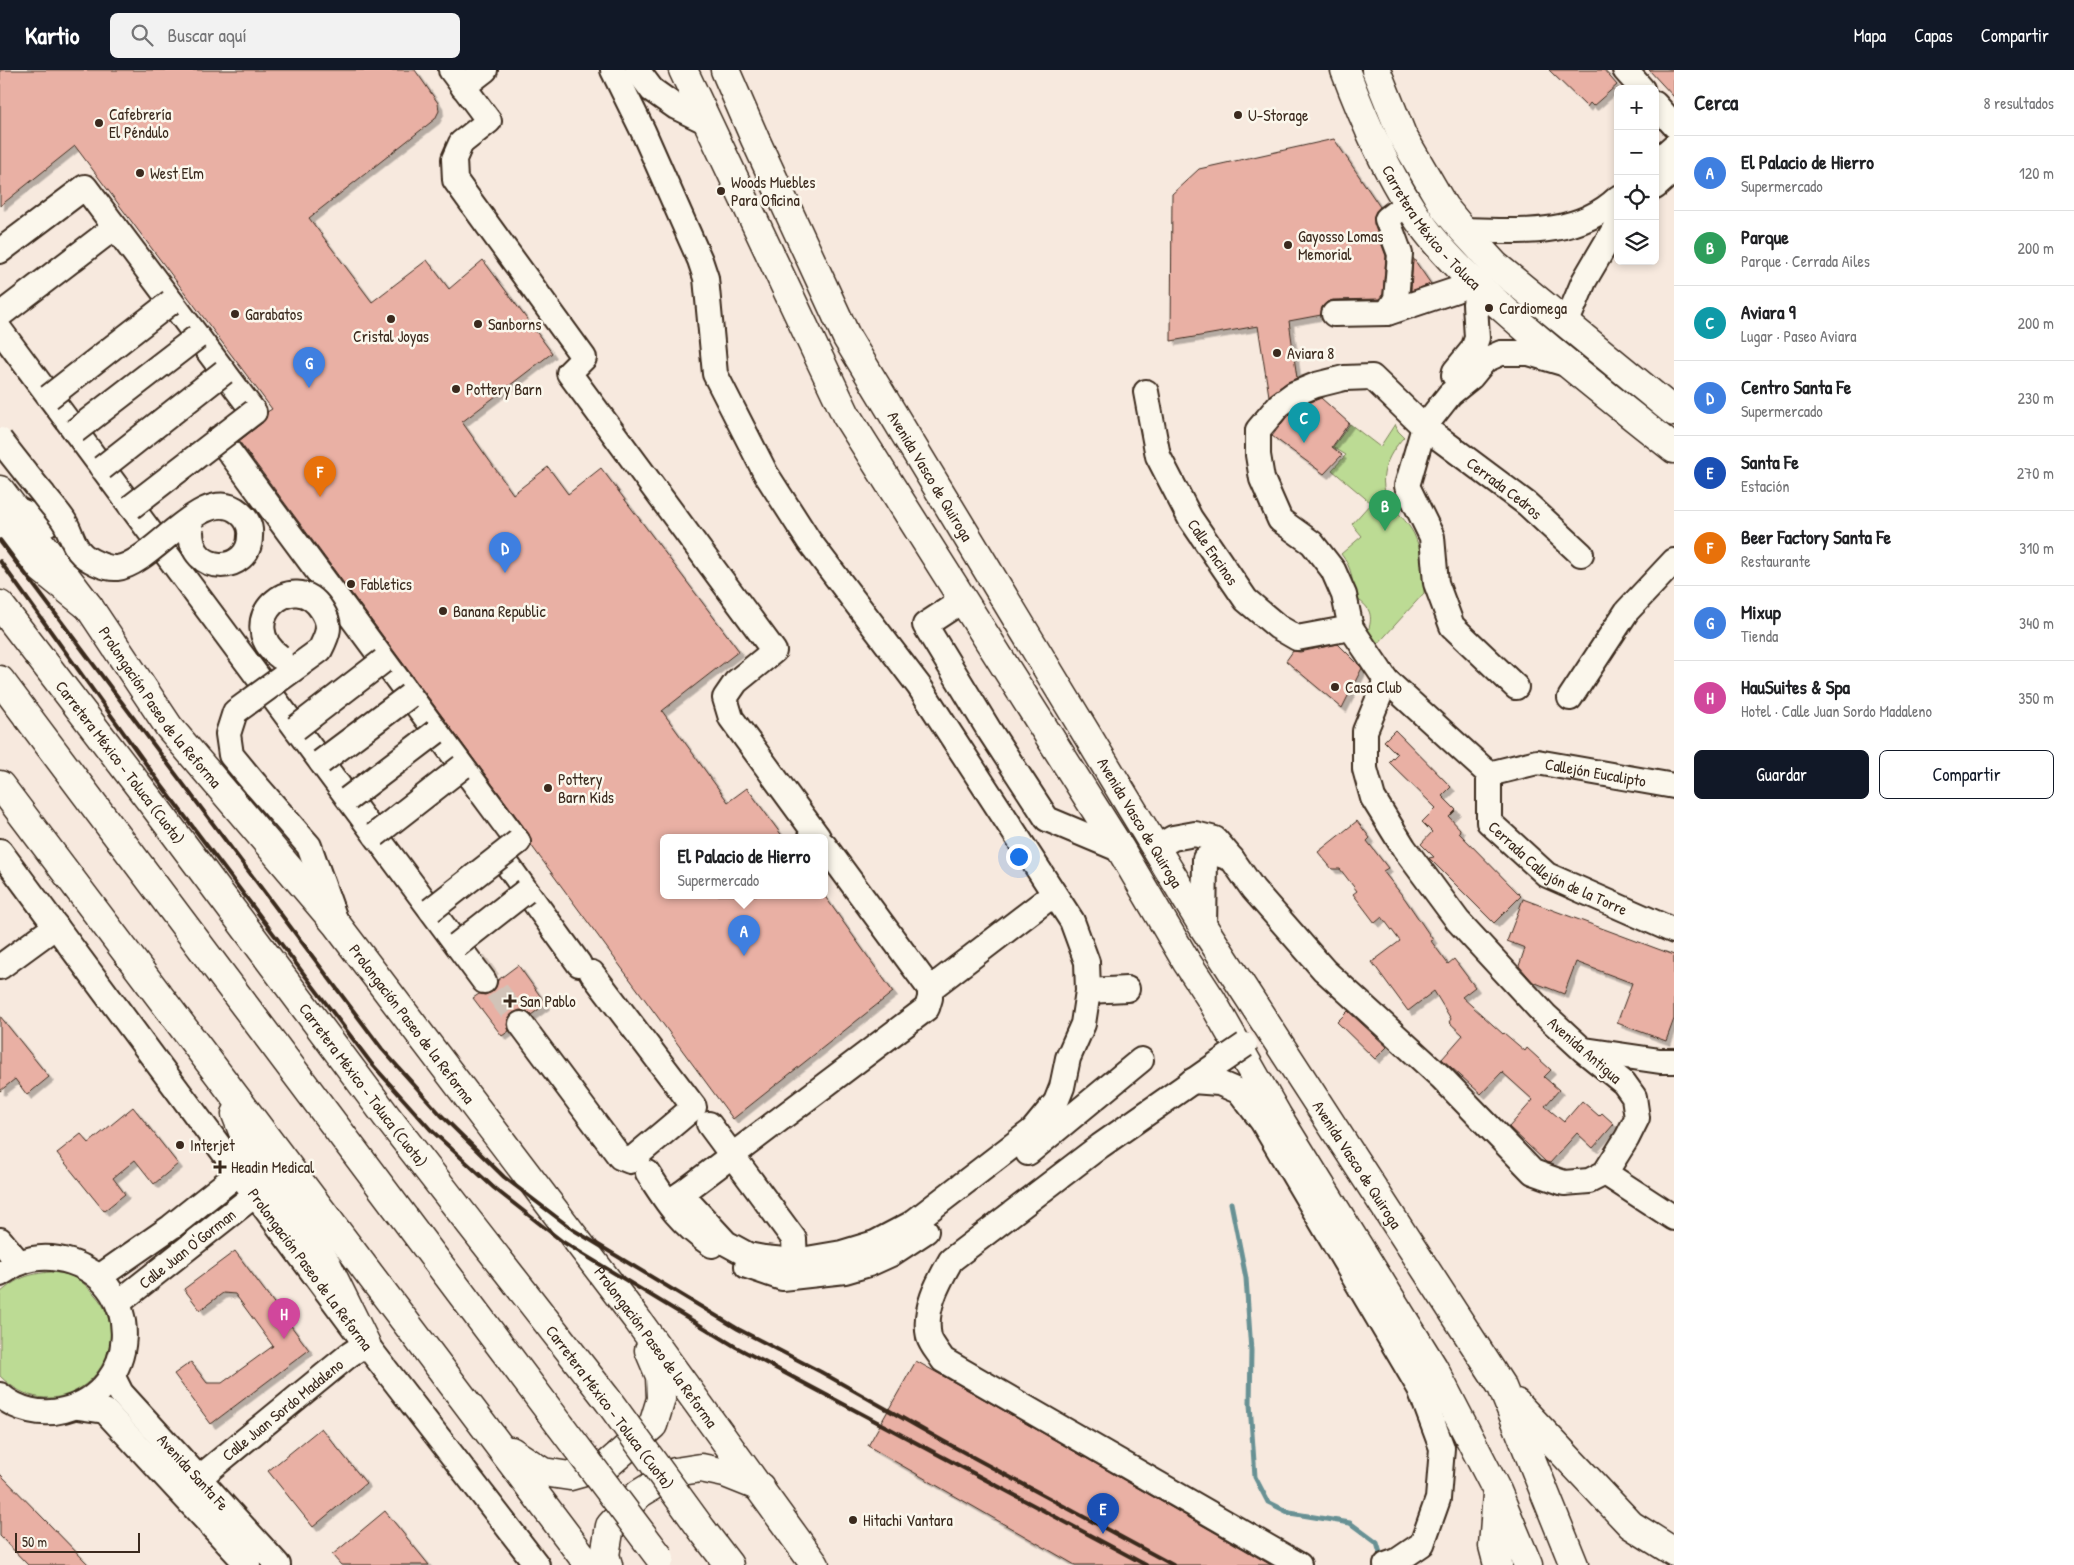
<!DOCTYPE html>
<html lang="es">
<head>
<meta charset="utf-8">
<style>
  body { margin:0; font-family:"Patrick Hand",sans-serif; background:#f2f2f2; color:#202124 }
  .controls { position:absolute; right:15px; top:15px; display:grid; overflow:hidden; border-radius:8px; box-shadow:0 2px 8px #0003 }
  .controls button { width:45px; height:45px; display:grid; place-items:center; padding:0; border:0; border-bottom:1px solid #e0e0e0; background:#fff; color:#202124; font:25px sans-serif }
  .scale { position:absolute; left:15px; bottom:12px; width:125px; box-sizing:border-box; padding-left:5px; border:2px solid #3b2a1e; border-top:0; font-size:14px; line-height:18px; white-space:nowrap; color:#3b2a1e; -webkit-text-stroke:4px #fbf7ec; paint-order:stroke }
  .you { position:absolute; left:1018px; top:786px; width:18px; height:18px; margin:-12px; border:4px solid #fff; border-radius:50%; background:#1a73e8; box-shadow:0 0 0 8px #1a73e833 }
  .badge { display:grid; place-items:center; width:32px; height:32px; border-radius:50%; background:#111827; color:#fff; font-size:16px; font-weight:700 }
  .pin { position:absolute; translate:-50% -41px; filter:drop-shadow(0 1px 2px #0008) }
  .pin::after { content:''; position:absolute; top:26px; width:18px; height:15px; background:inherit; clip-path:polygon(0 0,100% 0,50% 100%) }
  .popup { position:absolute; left:660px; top:764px; width:168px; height:65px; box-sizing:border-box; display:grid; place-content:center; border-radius:8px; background:#fff; filter:drop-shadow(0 1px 4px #0005); font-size:16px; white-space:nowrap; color:#757577 }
  .popup b { font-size:19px; color:#202124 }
  .popup::after { content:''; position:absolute; left:50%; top:100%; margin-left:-10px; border:10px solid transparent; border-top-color:#fff }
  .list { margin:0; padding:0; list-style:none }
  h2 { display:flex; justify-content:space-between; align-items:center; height:65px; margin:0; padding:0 20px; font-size:21px }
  h2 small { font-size:16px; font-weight:400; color:#757577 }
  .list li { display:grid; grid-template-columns:32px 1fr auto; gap:15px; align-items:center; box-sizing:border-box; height:75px; padding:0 20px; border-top:1px solid #e0e0e0 }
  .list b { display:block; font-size:19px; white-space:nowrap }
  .list p { margin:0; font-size:16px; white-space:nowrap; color:#757577 }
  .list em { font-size:16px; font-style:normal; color:#757577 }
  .actions { display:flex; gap:10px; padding:15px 20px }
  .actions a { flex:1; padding:11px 0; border:1px solid #111827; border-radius:8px; text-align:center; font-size:18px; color:#111827 }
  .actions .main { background:#111827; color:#fff }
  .icon { flex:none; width:28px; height:28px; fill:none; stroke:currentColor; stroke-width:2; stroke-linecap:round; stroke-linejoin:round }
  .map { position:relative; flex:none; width:1674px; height:1495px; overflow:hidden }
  header { display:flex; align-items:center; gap:30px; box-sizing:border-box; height:70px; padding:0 25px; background:#111827; color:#fff }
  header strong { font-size:24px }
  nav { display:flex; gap:28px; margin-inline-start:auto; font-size:18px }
  .search { width:350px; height:45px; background:#f2f2f2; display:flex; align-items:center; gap:12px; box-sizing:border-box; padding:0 18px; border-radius:8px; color:#757577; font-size:19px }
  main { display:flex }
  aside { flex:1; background:#fff }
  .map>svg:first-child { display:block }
</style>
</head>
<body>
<header>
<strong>Kartio</strong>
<div class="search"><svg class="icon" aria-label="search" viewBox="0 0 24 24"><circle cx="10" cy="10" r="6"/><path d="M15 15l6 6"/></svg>Buscar aquí</div>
<nav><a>Mapa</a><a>Capas</a><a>Compartir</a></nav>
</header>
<main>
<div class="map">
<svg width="1674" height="1495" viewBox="0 0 1674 1495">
  <defs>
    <filter id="shadow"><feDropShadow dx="4.5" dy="4.5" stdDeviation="0" flood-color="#0004"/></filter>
  </defs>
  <rect width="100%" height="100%" fill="#f7e9de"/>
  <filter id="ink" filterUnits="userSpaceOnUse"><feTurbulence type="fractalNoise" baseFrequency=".02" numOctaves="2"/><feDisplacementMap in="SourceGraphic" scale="10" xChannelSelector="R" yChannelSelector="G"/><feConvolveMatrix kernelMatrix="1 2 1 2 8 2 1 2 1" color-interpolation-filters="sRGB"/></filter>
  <g filter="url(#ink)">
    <path fill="#bcdb94" stroke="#7c8259" d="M1350,354L1380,377L1395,354L1398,361L1404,367C1387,385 1375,411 1391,434C1399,445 1411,455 1416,469C1423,485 1423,505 1424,523L1376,576L1367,564C1374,546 1371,536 1353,527C1353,509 1352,498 1341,484L1362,466L1352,454L1371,433L1332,400L1346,385L1333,377Z
      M51,1202C57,1203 63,1203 69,1205C80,1209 89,1218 96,1226C144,1282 63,1369 0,1306V1223C17,1208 28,1204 51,1202Z"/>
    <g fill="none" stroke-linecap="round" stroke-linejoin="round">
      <path stroke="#689194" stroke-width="5" d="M1231,1133L1246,1208L1251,1281L1250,1334L1255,1407L1268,1432L1290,1443L1350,1453L1377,1473L1380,1483"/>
    </g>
    <path fill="#e9b0a4" stroke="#3b2a1e" filter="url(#shadow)" d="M0,0H415L438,33L439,41L435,49L309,148L372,232L427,190L449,219L483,190L552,283L462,352L513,424L548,397L568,424L601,398L739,581L662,641L728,732L747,718L783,767H664V825H824L893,922L733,1049L531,775L529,764L239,371L262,353L266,348L267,342L272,339L75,76L0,136Z
      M1549,0H1604L1617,15L1593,36L1590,33L1587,37Z
      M1649,0H1674V27Z
      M1334,69L1380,137L1374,146V154L1386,186L1383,224L1379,229L1333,230L1327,232L1322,237L1321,245L1289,251L1297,308L1286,313L1269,326L1258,256L1171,271L1172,124L1199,99Z
      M1413,188L1431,214L1411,221Z
      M1321,328L1349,353L1332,377L1342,385L1324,404L1272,366L1288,345L1301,336Z
      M1338,574L1362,598L1342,638L1286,591L1293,581L1300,582Z
      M1395,660L1451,717L1442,726L1456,740L1449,747L1460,759L1459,763L1521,826L1494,853L1429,788L1434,787L1421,774L1432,762L1422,752L1436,738L1389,692L1397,684L1384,671Z
      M1357,751L1370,768L1367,771L1388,798L1383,801L1405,829L1433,870L1431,871L1448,894L1454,889L1475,917L1462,927L1503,964L1504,963L1525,981L1527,978L1551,1000L1544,1007L1559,1020L1545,1036L1564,1052L1582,1031L1599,1046L1602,1043L1614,1054L1593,1078L1577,1063L1550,1093L1546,1092L1509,1057L1533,1030L1502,1002L1481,1024L1442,989L1463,965L1449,952L1451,949L1434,921L1408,941L1372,892L1400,871L1382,847L1375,853L1353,824L1357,821L1340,799H1332L1318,782Z
      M1523,829L1674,885V949L1666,971L1617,953L1632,913L1576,892L1564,924L1533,912L1519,896L1525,878L1507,871Z
      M518,895L546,934L531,945L526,941L520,940L513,943L508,949L507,955L509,961L502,966L473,928L479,924L485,925L492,922L496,917L498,910Z
      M1348,941L1387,977L1375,989L1337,952Z
      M0,946L49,1007L27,1025L15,1009L0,1021Z
      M133,1037L178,1094L154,1114L135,1090L113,1108L125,1124L104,1141L57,1083L81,1064L89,1073Z
      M235,1181L309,1280L211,1354L174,1304L191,1292L207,1313H222L273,1276L235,1224L223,1223L200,1240L184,1219Z
      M916,1291L968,1320L1271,1495H1075L868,1376Z
      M321,1358L366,1413L313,1457L268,1401Z
      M0,1404L89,1495H28L0,1466Z
      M385,1441L429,1495H341L332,1485Z"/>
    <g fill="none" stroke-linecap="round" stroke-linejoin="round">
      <path stroke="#d1c3b8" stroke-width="24" stroke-dasharray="24 12" stroke-linecap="butt" d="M475,892L521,954"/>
      <g stroke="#3b2a1e" stroke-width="28">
        <g id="minor">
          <path d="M451,0L489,51L461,73L454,89L455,110L584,288L569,303L774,581L736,612L725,628L731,648L818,767"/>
          <path d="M613,0L643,61L700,190L706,208L715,304L766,404L809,471L919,616L1072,851L1087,892L1088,921L1083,954L1068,988L1062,1017L1056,1032L1033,1060L911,1154L875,1173L842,1183L795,1191L764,1188L748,1185L726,1173L681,1124"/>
          <path d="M637,0L652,20L676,37L707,52"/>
          <path d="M1625,0L1642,19"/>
          <path d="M463,17L485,0"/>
          <path d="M1655,34L1674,55"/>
          <path d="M1655,93L1674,76"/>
          <path d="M1655,117L1674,100"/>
          <path d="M1463,160C1517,161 1576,168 1618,128"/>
          <path d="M0,181L85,117L254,342"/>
          <path d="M1387,243L1396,229L1400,184L1387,149L1408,133"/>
          <path d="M1334,244L1387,243L1456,220L1473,211"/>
          <path d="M0,245L115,157"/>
          <path d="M1566,254L1584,211L1618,153"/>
          <path d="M0,260L484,911"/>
          <path d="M1454,305L1455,301L1473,279L1477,268L1475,234L1478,216"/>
          <path id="s1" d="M1146,322L1158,386L1190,448L1246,530L1278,557L1297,568L1351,558"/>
          <path d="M219,368L518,772"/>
          <path d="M14,438L48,453"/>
          <path d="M963,530L925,555L989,660L1047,749L1121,780"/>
          <path d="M1516,617L1452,556L1436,513L1432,467L1407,416L1424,357L1450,324L1471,307L1485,290L1501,283H1529L1566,294"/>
          <path d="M1570,628L1627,541L1674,491"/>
          <path id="s2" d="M1489,704L1386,610L1351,558L1344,525L1333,500L1312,473L1280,450L1262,409L1258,385V360L1279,335L1294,324L1316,315L1344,308L1372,307L1424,357L1527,434L1581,484"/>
          <path id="s3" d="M1489,704V752L1547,805L1674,861"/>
          <path id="s4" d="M1489,704L1537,692L1674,716"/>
          <path d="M255,714L309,776L335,849"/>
          <path d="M1155,778L1173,768L1195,764L1215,769L1232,789L1253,819L1324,900L1442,1008L1533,1102L1564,1113L1589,1111L1605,1103L1627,1068L1637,1048L1634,1027L1624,1013L1583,980L1545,945L1458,851L1404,778L1373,728L1365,699V661L1386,610"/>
          <path id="s5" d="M0,781L366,1274L537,1495"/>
          <path d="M501,786L579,894"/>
          <path d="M1204,858L1205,789L1215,783L1232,789"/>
          <path d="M0,897L56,856"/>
          <path d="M930,919L1054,824"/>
          <path d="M1088,921L1127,919"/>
          <path d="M521,954L620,1087L630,1091L694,1037L592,903"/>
          <path d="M1585,980L1660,991H1674"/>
          <path d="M1223,990L1100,1076L951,1190C938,1213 923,1239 929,1267C931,1275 939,1283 943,1290L1299,1495"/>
          <path d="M1192,1011L1219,1013L1240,1022L1262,1051L1420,1319L1442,1378L1438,1429L1422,1474L1397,1491L1386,1495"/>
          <path d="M709,1054L794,1169L795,1191L786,1203"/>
          <path d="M1028,1083L1141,990"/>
          <path d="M648,1103C668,1135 681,1154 712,1175"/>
          <path d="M1605,1103L1674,1148"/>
          <path d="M668,1132L681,1124L927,938L930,928V919L824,775"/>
          <path d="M0,1170L19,1193"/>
          <path d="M747,1196L782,1208L845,1201L869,1194L891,1184L926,1161"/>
          <path d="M0,1204C6,1201 13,1195 20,1193C36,1186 55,1187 71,1192C146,1217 139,1321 64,1340C42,1346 17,1340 0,1325"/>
          <path d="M99,1207L171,1157L240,1102"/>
          <path id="s6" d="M118,1233L256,1124"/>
          <path id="s7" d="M113,1307L121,1323L278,1495"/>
          <path d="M78,1337L105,1341L248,1495"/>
          <path id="s8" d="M199,1408L349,1285L366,1274"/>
        </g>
      </g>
      <g stroke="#3b2a1e" stroke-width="31">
        <g id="major">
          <path d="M683,0L846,345L1121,780L1186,891L1211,929L1277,1045L1433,1297L1497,1421L1528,1495"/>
          <path id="s9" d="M725,0L755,69L847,268L1204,858L1502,1317L1574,1495"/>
          <path id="s10" d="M1345,0C1363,48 1384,97 1412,140C1437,180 1472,211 1507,242C1561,290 1617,334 1674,379"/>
          <path d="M1376,0L1402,65L1444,137L1463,160L1495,195L1674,342"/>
          <path id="s11" d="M0,420L89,537L169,657L337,855L636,1248L815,1495"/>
          <path d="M0,715L589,1495"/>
          <path d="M236,1044L251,1082L302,1154L327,1195L366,1274"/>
          <path d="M1516,1333L1631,1455L1674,1482"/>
          <path d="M511,1381L543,1402L570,1406L606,1396L653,1355L661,1329L660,1306L649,1280"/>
          <path d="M1497,1424L1493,1476L1498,1495"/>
          <path d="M608,1495L605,1485L610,1456L639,1424L675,1402L701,1398L725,1403L760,1417"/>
        </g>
      </g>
      <g stroke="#3b2a1e" stroke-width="31">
        <g id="highway">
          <path d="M0,449L32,491L89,537"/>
          <path id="s12" d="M0,535L155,737L387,1047L607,1329"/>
          <path d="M0,610L560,1355"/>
          <path d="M703,1461L729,1495"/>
        </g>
      </g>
      <use href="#minor" stroke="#fbf7ec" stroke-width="24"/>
      <use href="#major" stroke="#fbf7ec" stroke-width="28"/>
      <use href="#highway" stroke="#fbf7ec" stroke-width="28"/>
      <path stroke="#3b2a1e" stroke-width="4" d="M0,470L382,979L441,1045L504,1107L572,1159L738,1259L821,1302L943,1371L1173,1495
        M0,491L159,712L371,993L430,1059L494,1118L563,1172L736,1277L1146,1495"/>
      <g stroke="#3b2a1e" stroke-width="28" stroke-linecap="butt">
        <path id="minor-bridge" d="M49,327L171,232
          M75,361L197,267
          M0,370C14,388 28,406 43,424C49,433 58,441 64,451C70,460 72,472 79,481C86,490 106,499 117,498C153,494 204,411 240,443C247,449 251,457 250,466C250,504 190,507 191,460
          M102,398L224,302
          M131,437L254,342
          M296,658L383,591
          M321,692L409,626
          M255,714L231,685L228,664L235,642L320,580C328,564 332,556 322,540C294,495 232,552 280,587
          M348,729L436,662
          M375,765L462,697
          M431,840L518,772
          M457,875L526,821
          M1223,990L1245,975"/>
      </g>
      <g stroke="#3b2a1e" stroke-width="31" stroke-linecap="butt">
        <path id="highway-bridge" d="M607,1329L703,1461
          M560,1355L660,1488"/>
      </g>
      <use href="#minor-bridge" stroke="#fbf7ec" stroke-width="24"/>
      <use href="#highway-bridge" stroke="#fbf7ec" stroke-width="28"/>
    </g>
  </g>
  <g fill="#3b2a1e" stroke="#fbf7ec" stroke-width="2">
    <circle cx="1238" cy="45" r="5"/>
    <circle cx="99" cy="53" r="5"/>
    <circle cx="140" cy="103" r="5"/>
    <circle cx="721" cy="121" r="5"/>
    <circle cx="1288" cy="175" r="5"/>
    <circle cx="1489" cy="238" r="5"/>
    <circle cx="235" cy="244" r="5"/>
    <circle cx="391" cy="249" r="5"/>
    <circle cx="478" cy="254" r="5"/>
    <circle cx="1277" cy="283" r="5"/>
    <circle cx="456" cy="319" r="5"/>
    <circle cx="351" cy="514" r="5"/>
    <circle cx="443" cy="541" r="5"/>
    <circle cx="1335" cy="617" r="5"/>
    <circle cx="548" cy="718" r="5"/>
    <path d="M507.5 923.5h5v5h5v5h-5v5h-5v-5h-5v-5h5z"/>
    <circle cx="180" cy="1075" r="5"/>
    <path d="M217.5 1089.5h5v5h5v5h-5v5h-5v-5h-5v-5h5z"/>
    <circle cx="853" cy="1450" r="5"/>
  </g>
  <g text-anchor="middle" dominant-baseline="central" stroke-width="5" stroke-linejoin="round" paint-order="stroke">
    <g font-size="16" fill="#3b2a1e" stroke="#fbf7ec" text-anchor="start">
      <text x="109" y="44">Cafebrería<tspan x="109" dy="18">El Péndulo</tspan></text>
      <text x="1248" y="45">U-Storage</text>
      <text x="150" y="103">West Elm</text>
      <text x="731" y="112">Woods Muebles<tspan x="731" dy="18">Para Oficina</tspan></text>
      <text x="1298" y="166">Gayosso Lomas<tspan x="1298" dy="18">Memorial</tspan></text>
      <text x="1499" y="238">Cardiomega</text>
      <text x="245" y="244">Garabatos</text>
      <text x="488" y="254">Sanborns</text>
      <text x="391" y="266" text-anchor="middle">Cristal Joyas</text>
      <text x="1287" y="283">Aviara 8</text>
      <text x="466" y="319">Pottery Barn</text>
      <text x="361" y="514">Fabletics</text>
      <text x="453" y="541">Banana Republic</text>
      <text x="1345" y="617">Casa Club</text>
      <text x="558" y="709">Pottery<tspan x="558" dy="18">Barn Kids</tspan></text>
      <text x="520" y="931">San Pablo</text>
      <text x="190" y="1075">Interjet</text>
      <text x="231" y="1097">Headin Medical</text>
      <text x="863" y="1450">Hitachi Vantara</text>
    </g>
    <g font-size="16" fill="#3b2a1e" stroke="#fbf7ec">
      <text stroke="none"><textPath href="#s10" startOffset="181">Carretera México - Toluca</textPath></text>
      <text stroke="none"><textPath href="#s9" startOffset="456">Avenida Vasco de Quiroga</textPath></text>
      <text stroke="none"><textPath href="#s2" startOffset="736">Cerrada Cedros</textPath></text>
      <text stroke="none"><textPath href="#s1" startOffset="176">Calle Encinos</textPath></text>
      <text stroke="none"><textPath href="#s11" startOffset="270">Prolongación Paseo de la Reforma</textPath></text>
      <text stroke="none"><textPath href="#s12" startOffset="198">Carretera México - Toluca (Cuota)</textPath></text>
      <text stroke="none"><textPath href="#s4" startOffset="109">Callejón Eucalipto</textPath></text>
      <text stroke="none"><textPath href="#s9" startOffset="861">Avenida Vasco de Quiroga</textPath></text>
      <text stroke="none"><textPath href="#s3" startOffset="132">Cerrada Callejón de la Torre</textPath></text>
      <text stroke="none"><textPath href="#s11" startOffset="675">Prolongación Paseo de la Reforma</textPath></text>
      <text transform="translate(1585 980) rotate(41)">Avenida Antigua</text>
      <text stroke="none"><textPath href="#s12" startOffset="602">Carretera México - Toluca (Cuota)</textPath></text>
      <text stroke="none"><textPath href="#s9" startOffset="1266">Avenida Vasco de Quiroga</textPath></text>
      <text stroke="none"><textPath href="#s6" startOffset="88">Calle Juan O'Gorman</textPath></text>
      <text stroke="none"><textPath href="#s5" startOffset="521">Prolongación Paseo de La Reforma</textPath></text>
      <text stroke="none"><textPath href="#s11" startOffset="1080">Prolongación Paseo de la Reforma</textPath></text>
      <text transform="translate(610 1337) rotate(53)">Carretera México - Toluca (Cuota)</text>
      <text stroke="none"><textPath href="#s8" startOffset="108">Calle Juan Sordo Madaleno</textPath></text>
      <text stroke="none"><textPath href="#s7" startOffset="125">Avenida Santa Fe</textPath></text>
    </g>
  </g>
</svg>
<div class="controls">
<button>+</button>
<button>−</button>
<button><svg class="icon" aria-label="locate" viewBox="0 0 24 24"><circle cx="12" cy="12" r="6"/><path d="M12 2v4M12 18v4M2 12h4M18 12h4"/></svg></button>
<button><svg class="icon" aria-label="layers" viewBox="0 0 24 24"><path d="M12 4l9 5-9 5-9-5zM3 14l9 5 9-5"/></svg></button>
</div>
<div class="scale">50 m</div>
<div class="you"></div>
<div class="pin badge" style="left:744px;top:886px;background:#3f7fe0">A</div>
<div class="popup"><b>El Palacio de Hierro</b>Supermercado</div>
<div class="pin badge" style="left:1385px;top:461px;background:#2e9e5b">B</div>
<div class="pin badge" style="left:1304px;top:373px;background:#0f9aa8">C</div>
<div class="pin badge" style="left:505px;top:503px;background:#3f7fe0">D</div>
<div class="pin badge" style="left:1103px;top:1464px;background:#1a4fb4">E</div>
<div class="pin badge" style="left:320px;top:427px;background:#e8710a">F</div>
<div class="pin badge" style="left:309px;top:318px;background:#3f7fe0">G</div>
<div class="pin badge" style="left:284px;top:1269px;background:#d1479c">H</div>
</div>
<aside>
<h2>Cerca<small>8 resultados</small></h2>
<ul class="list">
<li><span class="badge" style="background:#3f7fe0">A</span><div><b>El Palacio de Hierro</b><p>Supermercado</p></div><em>120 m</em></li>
<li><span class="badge" style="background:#2e9e5b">B</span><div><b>Parque</b><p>Parque · Cerrada Ailes</p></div><em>200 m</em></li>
<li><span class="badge" style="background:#0f9aa8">C</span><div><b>Aviara 9</b><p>Lugar · Paseo Aviara</p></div><em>200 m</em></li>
<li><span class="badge" style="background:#3f7fe0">D</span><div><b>Centro Santa Fe</b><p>Supermercado</p></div><em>230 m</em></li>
<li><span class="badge" style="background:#1a4fb4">E</span><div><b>Santa Fe</b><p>Estación</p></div><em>270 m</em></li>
<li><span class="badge" style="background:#e8710a">F</span><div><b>Beer Factory Santa Fe</b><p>Restaurante</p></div><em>310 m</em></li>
<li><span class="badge" style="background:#3f7fe0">G</span><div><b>Mixup</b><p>Tienda</p></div><em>340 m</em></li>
<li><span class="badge" style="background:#d1479c">H</span><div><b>HauSuites &amp; Spa</b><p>Hotel · Calle Juan Sordo Madaleno</p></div><em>350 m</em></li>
</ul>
<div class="actions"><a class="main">Guardar</a><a>Compartir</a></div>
</aside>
</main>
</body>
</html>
